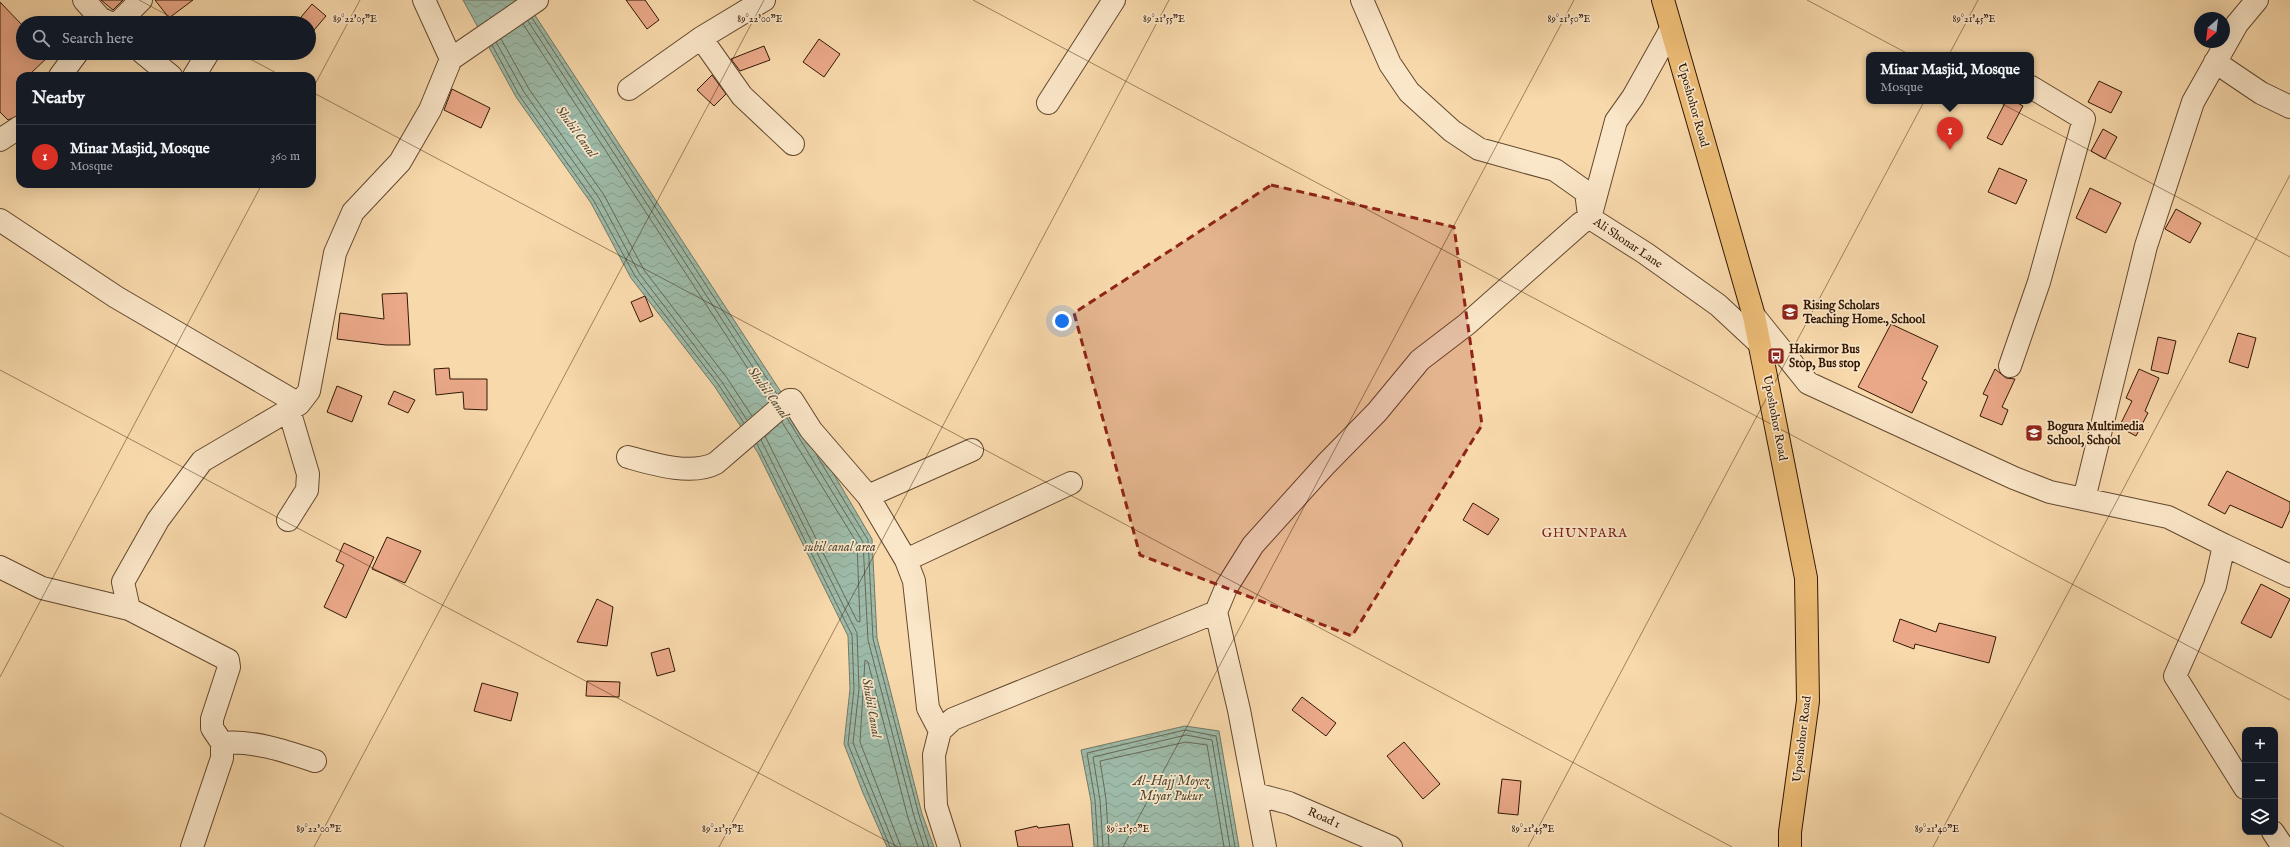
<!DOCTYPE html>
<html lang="en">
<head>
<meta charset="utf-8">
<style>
  body { margin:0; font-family:"IM FELL English",serif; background:#242831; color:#f1f3f6 }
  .controls { position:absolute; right:12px; bottom:12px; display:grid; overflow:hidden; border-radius:8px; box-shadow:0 4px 16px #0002 }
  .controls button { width:36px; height:36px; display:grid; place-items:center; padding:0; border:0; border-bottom:1px solid #363941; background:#171b24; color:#f1f3f6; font:20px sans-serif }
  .compass { position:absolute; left:2194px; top:12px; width:36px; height:36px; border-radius:50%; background:#171b24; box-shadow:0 4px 16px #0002; rotate:208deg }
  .you { position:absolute; left:1062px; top:321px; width:14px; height:14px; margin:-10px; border:3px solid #fff; border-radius:50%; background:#1a73e8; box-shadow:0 0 0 6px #1a73e833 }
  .badge { display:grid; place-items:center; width:26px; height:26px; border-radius:50%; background:#d93025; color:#fff; font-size:13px; font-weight:700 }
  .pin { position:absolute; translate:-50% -33px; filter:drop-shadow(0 1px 2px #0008) }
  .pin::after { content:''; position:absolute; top:21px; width:14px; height:12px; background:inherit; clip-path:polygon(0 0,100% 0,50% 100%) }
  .popup { position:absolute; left:1866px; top:52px; width:168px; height:52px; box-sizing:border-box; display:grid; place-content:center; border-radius:8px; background:#171b24; filter:drop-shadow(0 1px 3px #0005); font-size:13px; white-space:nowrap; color:#9ea1a6 }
  .popup b { font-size:15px; color:#f1f3f6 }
  .popup::after { content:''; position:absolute; left:50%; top:100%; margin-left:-8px; border:8px solid transparent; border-top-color:#171b24 }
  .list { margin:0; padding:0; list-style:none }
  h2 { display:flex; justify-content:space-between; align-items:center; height:52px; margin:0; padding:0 16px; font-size:17px }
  h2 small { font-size:13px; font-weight:400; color:#9ea1a6 }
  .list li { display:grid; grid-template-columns:26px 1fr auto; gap:12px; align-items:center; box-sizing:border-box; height:64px; padding:0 16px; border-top:1px solid #363941 }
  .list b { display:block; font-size:15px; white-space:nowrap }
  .list p { margin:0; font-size:13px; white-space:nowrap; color:#9ea1a6 }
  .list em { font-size:13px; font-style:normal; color:#9ea1a6 }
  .icon { flex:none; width:22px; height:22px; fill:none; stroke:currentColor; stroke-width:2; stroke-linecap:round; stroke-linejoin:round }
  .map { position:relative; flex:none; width:2290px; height:847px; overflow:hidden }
  .search { position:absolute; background:#171b24; box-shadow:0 4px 16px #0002; left:16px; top:16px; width:300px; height:44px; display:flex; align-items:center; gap:10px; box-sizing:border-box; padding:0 14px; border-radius:22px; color:#9ea1a6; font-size:15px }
  .panel { position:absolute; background:#171b24; box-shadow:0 4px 16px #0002; left:16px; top:72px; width:300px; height:116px; border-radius:12px }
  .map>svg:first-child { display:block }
</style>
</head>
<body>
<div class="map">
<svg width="2290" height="847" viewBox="0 0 2290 847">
  <defs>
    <pattern id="water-waves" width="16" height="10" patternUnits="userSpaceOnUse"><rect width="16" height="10" fill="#9dbaa8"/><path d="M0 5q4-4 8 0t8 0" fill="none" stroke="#889f8f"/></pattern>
  </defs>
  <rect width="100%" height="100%" fill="#f8d9ab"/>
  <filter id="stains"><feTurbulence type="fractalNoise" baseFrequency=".005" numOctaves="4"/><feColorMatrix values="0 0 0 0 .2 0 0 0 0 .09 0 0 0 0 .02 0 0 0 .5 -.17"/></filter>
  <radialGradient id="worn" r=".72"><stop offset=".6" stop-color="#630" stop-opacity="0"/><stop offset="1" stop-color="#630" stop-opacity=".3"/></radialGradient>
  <path fill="url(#water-waves)" stroke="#727966" d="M463,0H525L826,461L872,539L877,638L922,814L934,847H887L863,793L844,744L850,689L848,636L758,453L715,387L631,278L591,203L516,97Z
    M1185,726L1219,731L1239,847H1094L1091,801L1081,750Z"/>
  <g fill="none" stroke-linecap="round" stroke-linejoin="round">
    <path stroke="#676956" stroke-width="1" d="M532,18L777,394
      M528,21L773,398
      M523,24L769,401
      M501,39L529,89L604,195L644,270L727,378L752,416
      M496,42L524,92L599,198L639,273L722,382L747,420
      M492,45L519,95L594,201L635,276L718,384L744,423
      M787,418L863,542L868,640L914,816L924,847
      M765,436L857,621L860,622L857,543L782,422
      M761,440L857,633L859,689L853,743L895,847
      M757,444L852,635L854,689L848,744L890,847
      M817,456L868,540L873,639L919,815L929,847
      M901,847L860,742L865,660L868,662L908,818L918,847
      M1098,847L1095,800L1087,753L1185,730L1216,736L1235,847
      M1103,847L1100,800L1093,757L1186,735L1212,740L1230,847
      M1109,847L1106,799L1100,761L1186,742L1207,745L1224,847"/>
  </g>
  <path fill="#eaa888" stroke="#311804" d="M101,0H123L113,10Z
    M155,0H193L169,18Z
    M626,0H645L659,20L647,29Z
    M0,2L23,26V53H52L28,76H20V115L8,120L0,112Z
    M312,4L326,16L309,36V23H296Z
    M819,39L840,54L824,77L803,62Z
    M764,46L770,60L740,71L731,59Z
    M712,75L726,94L714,106L697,90Z
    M2099,81L2122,92L2111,113L2088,102Z
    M452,89L490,108L481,128L444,110Z
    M2006,101H2014L2023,106L2002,145L1987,138Z
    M2103,129L2117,137L2105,159L2091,151Z
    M1999,168L2027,180L2016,204L1988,192Z
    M2090,188L2121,203L2106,233L2076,218Z
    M2176,209L2201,223L2190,243L2165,229Z
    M407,293L410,345H386L337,339L340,313L384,319L382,294Z
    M645,296L653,316L640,322L631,302Z
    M1891,324L1938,346L1922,379L1927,382L1912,413L1858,387Z
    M2238,333L2256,338L2248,368L2229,362Z
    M2158,337L2176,341L2168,374L2151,370Z
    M449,368L450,379H487V410L464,409L463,392L436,395L434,369Z
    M1995,369L2006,378L2015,379L2002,407L2008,410L2002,425L1980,416L1988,396L1983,394Z
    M2139,369L2159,378L2145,411L2148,413L2136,436L2119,427L2132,401L2126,398Z
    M337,386L362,396L352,422L327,412Z
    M394,391L415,400L408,413L388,404Z
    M2227,471L2290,502V510L2282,528L2230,505L2225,514L2208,505Z
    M1473,503L1499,519L1488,535L1463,520Z
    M387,537L421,551L405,583L372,569Z
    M344,543L374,557L346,618L324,607L344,565L336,561Z
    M2261,584L2290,599L2271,638L2241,623Z
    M597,599L613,607L607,646L577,642Z
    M1900,619L1936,632L1939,623L1996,637L1989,663L1915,644L1914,649L1893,641Z
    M669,648L675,671L657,676L651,653Z
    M587,681L620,682L619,697L586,696Z
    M482,683L518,693L511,721L474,711Z
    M1302,697L1336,723L1326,736L1292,710Z
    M1404,742L1440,784L1423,799L1387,756Z
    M1502,779L1521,781L1518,815L1498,813Z
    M1069,824L1073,847H1018L1015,831L1037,826L1038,828Z"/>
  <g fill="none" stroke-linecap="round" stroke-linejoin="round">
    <g stroke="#63482e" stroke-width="24">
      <path id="minor" d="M84,0L100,18L110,23
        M424,0L451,59
        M1362,0L1390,64L1409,92L1452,131L1479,149L1555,170L1586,192L1589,215
        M118,23L141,0
        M701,38L742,96L793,144
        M143,53L171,76
        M2215,62L2261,93L2290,107
        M60,76L77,53
        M194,76L208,53
        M629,89L701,38L764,0
        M1048,103L1114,0
        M0,140L20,127
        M1590,218L1645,253L1718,305L1760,344
        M0,220L116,297L299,404
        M1754,316L1808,383L2014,478L2050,492L2168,517L2224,545L2215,586L2175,676L2245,788
        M2010,366L2039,282L2084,119L2031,87
        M628,457C653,464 692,476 716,463L789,400H792L811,430L868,496L906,560L914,581L928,708L940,731
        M868,496L972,450
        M2084,499L2146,246L2193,102L2237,24L2257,0
        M288,520L307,490L308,474L289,410
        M2224,545L2290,576
        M906,560L1071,483
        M0,567L42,588L129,609L228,660L229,667L212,719V728L222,743V758L192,847
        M129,609L123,582L158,520L202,461L289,410L299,404L309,391L335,253L353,212L400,162L430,110L451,59L537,0
        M222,743C253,740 285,751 315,761
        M1255,794L1289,803L1391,847
        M2273,832L2283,847
        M949,847L936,806L934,755L940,731L953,719L1216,612
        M1265,847L1239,710L1216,612L1226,588L1253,545L1326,464L1377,412L1420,360L1467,324L1581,223L1590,218L1616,121L1633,97L1671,29"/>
    </g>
    <g stroke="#311804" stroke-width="24">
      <path id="major" d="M1663,0L1754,316L1806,578L1808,701L1790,832V847"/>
    </g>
    <use href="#minor" stroke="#fae6c8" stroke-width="22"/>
    <use href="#major" stroke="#ecbc76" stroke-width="22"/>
  </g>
  <path fill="#8f2418" fill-opacity="0.2" stroke="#8f2418" stroke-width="3" stroke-dasharray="8 5" stroke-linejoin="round" d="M1271,185L1454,227L1482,425L1352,636L1140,555L1074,313Z"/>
  <path fill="none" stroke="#311804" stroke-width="1" stroke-opacity="0.45" d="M139,0L182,23M973,0L2290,700M1807,0L2290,257M239,53L282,76M312,90L360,0M312,92L1732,847M0,370L898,847M0,677L262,184M0,813L64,847M314,847L764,0M719,847L1169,0M1123,847L1574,0M1528,847L1978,0M1933,847L2290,175"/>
  <defs>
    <g id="school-square" transform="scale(0.9)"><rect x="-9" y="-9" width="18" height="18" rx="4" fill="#8f2418" stroke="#fae6c8"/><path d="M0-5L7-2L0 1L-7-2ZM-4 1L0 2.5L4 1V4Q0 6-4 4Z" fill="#fff"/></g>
    <g id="bus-square" transform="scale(0.9)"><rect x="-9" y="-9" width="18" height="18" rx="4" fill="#8f2418" stroke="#fae6c8"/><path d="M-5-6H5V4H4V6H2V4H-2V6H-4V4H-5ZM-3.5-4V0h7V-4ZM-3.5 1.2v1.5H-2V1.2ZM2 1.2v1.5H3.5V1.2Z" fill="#fff"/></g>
  </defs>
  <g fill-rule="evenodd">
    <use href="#school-square" x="1790" y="312"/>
    <use href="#bus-square" x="1776" y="356"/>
    <use href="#school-square" x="2034" y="433"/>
  </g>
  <g text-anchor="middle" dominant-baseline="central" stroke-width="3.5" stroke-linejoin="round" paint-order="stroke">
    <g font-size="12" fill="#311804" stroke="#fae6c8">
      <text transform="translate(1693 105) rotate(74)">Uposhohor Road</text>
      <text transform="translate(1628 243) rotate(34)">Ali Shonar Lane</text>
      <text transform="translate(1775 418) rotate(79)">Uposhohor Road</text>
      <text transform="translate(1802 739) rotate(-83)">Uposhohor Road</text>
      <text transform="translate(1324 818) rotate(24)">Road 1</text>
    </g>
    <g font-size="12" font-weight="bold" fill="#311804" stroke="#fae6c8" text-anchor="start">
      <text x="1803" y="305">Rising Scholars<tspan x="1803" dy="14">Teaching Home., School</tspan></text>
      <text x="1789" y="349">Hakirmor Bus<tspan x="1789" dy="14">Stop, Bus stop</tspan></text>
      <text x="2047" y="426">Bogura Multimedia<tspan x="2047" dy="14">School, School</tspan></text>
    </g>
    <g font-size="13" font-style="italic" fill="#514935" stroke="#fae6c8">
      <text transform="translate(576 132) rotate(54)">Shubil Canal</text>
      <text transform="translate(768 393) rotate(54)">Shubil Canal</text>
      <text x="840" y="547">subil canal area</text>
      <text transform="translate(871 708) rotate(80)">Shubil Canal</text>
      <text x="1171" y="781">Al-Hajj Moyez<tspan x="1171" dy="15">Miyar Pukur</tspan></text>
    </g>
    <g font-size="13" letter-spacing="1" fill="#7a1f14" stroke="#fae6c8">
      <text x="1585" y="533">GHUNPARA</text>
    </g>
  </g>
  <g font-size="10" text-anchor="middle" fill="#311804" stroke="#fae6c8" stroke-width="3.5" stroke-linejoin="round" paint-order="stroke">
    <text x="355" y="22">89°22'05"E</text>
    <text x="760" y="22">89°22'00"E</text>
    <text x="1164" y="22">89°21'55"E</text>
    <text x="1569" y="22">89°21'50"E</text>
    <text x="1974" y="22">89°21'45"E</text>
    <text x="319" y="832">89°22'00"E</text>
    <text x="723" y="832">89°21'55"E</text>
    <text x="1128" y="832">89°21'50"E</text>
    <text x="1533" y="832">89°21'45"E</text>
    <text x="1937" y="832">89°21'40"E</text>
  </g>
  <rect width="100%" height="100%" filter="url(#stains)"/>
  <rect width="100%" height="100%" fill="url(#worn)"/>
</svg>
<div class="controls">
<button>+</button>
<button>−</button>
<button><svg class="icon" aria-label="layers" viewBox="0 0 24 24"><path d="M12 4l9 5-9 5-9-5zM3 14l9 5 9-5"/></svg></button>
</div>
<svg class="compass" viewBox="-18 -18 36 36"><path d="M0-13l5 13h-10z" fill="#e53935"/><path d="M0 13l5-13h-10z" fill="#9ea1a6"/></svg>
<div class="you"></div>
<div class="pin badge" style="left:1950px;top:150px">1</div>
<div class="popup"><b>Minar Masjid, Mosque</b>Mosque</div>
<div class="search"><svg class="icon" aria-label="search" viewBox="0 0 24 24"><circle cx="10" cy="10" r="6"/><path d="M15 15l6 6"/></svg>Search here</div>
<section class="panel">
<h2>Nearby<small></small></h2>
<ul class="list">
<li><span class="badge">1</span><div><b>Minar Masjid, Mosque</b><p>Mosque</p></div><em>360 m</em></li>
</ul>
</section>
</div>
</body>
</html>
